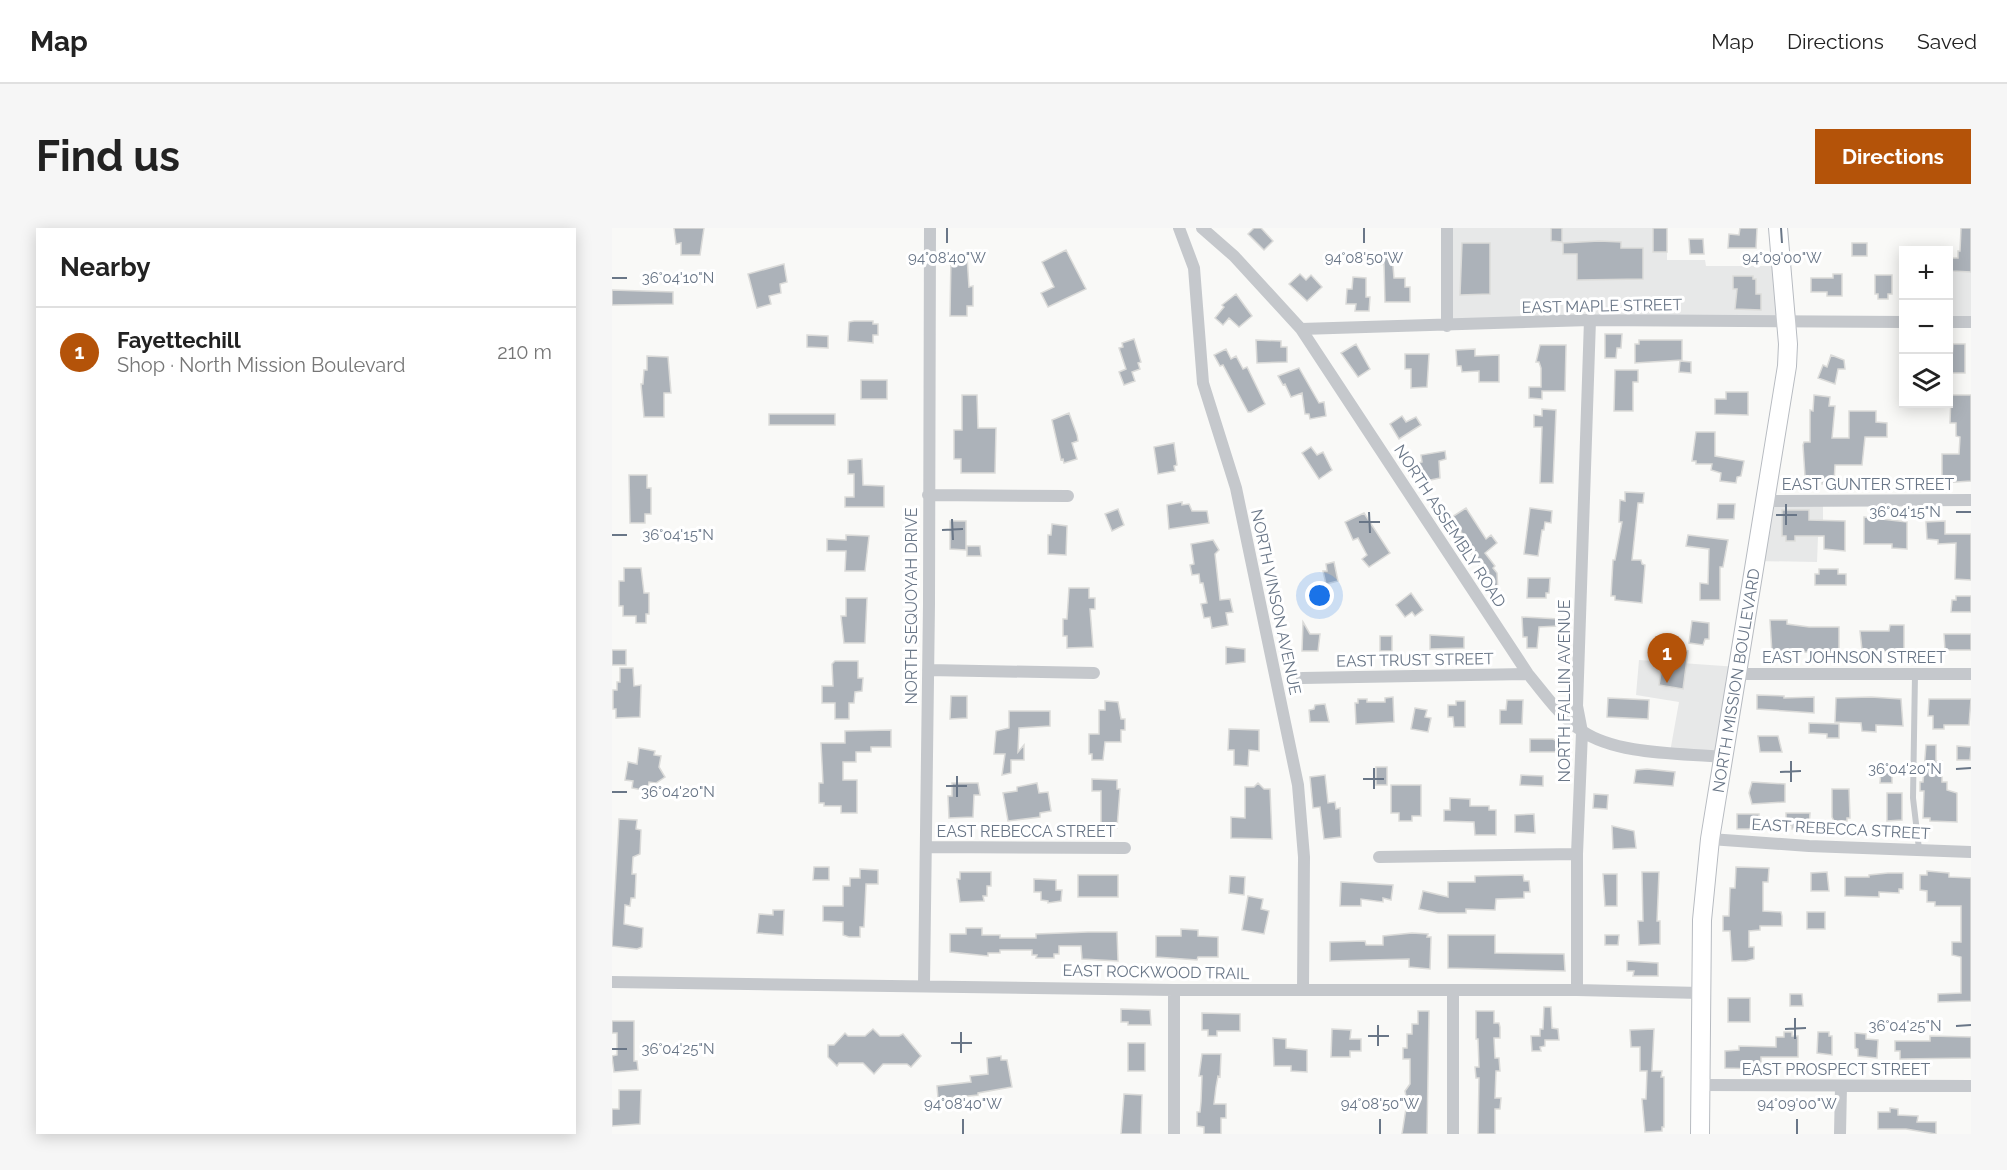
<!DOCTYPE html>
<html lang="en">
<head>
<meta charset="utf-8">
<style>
  body { margin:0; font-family:Raleway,sans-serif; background:#f6f6f6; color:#222 }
  .controls { position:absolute; right:18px; top:18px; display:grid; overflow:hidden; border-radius:0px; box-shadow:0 3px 15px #0003 }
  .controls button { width:54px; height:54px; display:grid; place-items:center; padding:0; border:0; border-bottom:2px solid #e0e0e0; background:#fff; color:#222; font:30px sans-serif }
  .you { position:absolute; left:708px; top:368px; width:21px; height:21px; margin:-15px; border:4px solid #fff; border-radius:50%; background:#1a73e8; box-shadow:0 0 0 9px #1a73e833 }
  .badge { display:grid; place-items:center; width:39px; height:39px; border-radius:50%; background:#b45309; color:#fff; font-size:20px; font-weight:700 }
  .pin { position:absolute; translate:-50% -50px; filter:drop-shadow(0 2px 3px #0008) }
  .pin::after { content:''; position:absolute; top:32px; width:21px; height:18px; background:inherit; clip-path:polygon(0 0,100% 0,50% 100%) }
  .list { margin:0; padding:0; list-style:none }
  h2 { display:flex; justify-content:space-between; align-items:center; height:78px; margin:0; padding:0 24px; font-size:26px }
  h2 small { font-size:20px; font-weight:400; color:#767676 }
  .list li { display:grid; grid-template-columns:39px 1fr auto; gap:18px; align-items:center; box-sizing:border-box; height:90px; padding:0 24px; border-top:2px solid #e0e0e0 }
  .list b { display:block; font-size:22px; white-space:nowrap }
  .list p { margin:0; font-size:20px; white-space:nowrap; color:#767676 }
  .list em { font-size:20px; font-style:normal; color:#767676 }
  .icon { flex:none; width:33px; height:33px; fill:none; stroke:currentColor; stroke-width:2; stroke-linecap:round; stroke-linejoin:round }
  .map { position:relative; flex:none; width:1359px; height:906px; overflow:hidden; border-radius:0px }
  header { display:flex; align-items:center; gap:36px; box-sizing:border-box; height:84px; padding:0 30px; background:#fff; border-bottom:2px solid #e0e0e0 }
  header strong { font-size:28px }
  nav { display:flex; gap:33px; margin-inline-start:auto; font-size:21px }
  .intro { display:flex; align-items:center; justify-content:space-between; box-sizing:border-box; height:144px; padding:0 36px }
  h1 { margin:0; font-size:42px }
  .button { padding:15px 27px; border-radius:0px; background:#b45309; color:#fff; font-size:21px; font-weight:700 }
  main { display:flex; gap:36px; padding:0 36px }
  aside { flex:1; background:#fff; border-radius:0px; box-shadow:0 3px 15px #0003 }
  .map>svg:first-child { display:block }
</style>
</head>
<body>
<header>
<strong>Map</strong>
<nav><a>Map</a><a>Directions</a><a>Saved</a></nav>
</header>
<div class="intro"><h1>Find us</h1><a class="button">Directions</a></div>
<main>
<aside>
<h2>Nearby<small></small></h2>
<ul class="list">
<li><span class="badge">1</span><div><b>Fayettechill</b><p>Shop · North Mission Boulevard</p></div><em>210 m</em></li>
</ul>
</aside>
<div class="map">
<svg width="1359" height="906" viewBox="0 0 1359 906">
  <rect width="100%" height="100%" fill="#f9f9f7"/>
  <path fill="#e7e8e8" d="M835,0H1055V32H1093L1094,38H1168L1173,94L835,98Z
    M1336,44H1359V94H1337Z
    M1153,273H1211V308L1206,309L1205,334L1143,333Z
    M1027,432L1126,439L1110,529L1058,524L1067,474L1024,467Z"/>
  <path fill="#acb2b9" stroke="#dbdbd9" stroke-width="1.5" d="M62,0H92L88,27H69V15L64,16Z
    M642,0H649L661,13L652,22L636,6Z
    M939,0H950V14L939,13Z
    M1041,0H1055V24H1041Z
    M1128,0H1145L1144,20H1116L1117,6L1127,7Z
    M1349,0H1359V44L1340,43V30H1346V23H1348Z
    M1077,11H1091L1092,26H1078Z
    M987,13L1009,14V20H1031V51L965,52V26H951V15Z
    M850,15H878V66L848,67Z
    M1240,15H1255V28H1240Z
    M454,22L474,61L436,79L429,65L442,59L430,34Z
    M780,26L782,50H793V59H798V74H773L772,36L768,37V27Z
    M339,28H355L357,59L361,58V78H355V88H338Z
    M172,36L175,54L168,56L169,65L157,68L159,76L145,80L136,46Z
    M688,46L694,52L699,47L710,59L695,73L677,56Z
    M1221,46H1230V68H1215V64H1199V50H1221Z
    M1263,47H1280V66H1276V71H1266V66H1263Z
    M1121,48H1141V51H1144V66H1149V82L1123,81L1125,61H1121Z
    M741,49L754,50V69H758L757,83H743L744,76H734L735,61H740Z
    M0,62L61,64V76L0,77Z
    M624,66L640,88L627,99L617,90L611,97L603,90L612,79L610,77Z
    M242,93H261V96H266V107H261V115L236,113L237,94Z
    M993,106H1010L1009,120H1005L1004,130H993Z
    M195,107L216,108V120L195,119Z
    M522,111L529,134L526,135L528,141L520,144L523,153L512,157L507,144L514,141L507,120L511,119L510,115Z
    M644,112L669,113V119H675V134L645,135Z
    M1027,112H1070V132L1023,135V116H1027Z
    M744,116L758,141L746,149L729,125Z
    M1341,116H1353V145H1339Z
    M928,117H954L953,163H930V171L917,170V159H929V140L927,134H924Z
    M614,121L619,131L624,128L631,141L635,139L653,176L639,184H636L611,137L608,138L602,127Z
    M863,121V128L887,127V154H867V143L850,144L849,138H845L844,122Z
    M793,126H817L815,159L799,160V141H793Z
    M1219,127L1232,132L1233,141H1226L1223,156L1206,150L1211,137L1215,139Z
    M35,128L56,129L59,165H52V189H32L29,156H31L32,142H35Z
    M1068,133L1079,134V145L1067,144Z
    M687,140L707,175L712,174L714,188L698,191L697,186H693L690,165L679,169L673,156L671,157L666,148Z
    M1003,142H1026V154H1021V183H1002Z
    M249,152H275V171H249Z
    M1114,164H1136V187L1103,186V171H1114Z
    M350,167H365L366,200H384L383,245H349V231H342V202H350Z
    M1202,167L1218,169L1217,178H1223L1220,210H1237V183H1264V194L1275,195V209H1253L1250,237H1223L1222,256H1210V248H1193L1191,217L1192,214H1198V182L1201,183Z
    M1339,167H1359V253L1330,255V226H1347L1348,209L1344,208V195H1338Z
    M930,181L944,182L941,255H928L930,199H922V187L930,188Z
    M457,185L465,207L466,213L460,215L465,231L452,235L451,231L449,232L440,192Z
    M157,186H223V197H157Z
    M790,188L794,194L804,189L809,197L787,211L778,196Z
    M1084,204H1103V228L1132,233L1129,248L1125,249L1124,255L1108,253L1109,245L1099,242L1100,236H1084V233H1080Z
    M562,215L565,237L562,238L563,243L546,246L542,219Z
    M699,219L705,227L711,224L720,242L707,251L690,225Z
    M833,223L834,231L827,233L828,250L814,253L813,249L805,250L802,236L810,234L809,227Z
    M250,231L251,257L272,258V279H233V269H242V246H236V232Z
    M17,247H35V260H39V286H33V295H18Z
    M1013,264L1032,265L1031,275H1026L1020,332H1029L1030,336L1033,337L1030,375L1003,372V368H999L1001,332H1003L1010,294H1007L1008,272L1013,273Z
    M570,274V277L577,276L580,283H595L597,295L557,301L555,277Z
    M1106,276H1123L1122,291H1105Z
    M854,280L874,311L879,307L885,315L873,325L883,338L881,340L885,345L886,364L862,330L858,324L860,322L840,289Z
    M918,280L940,283L939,295L933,294L932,302H930L926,328L912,326Z
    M506,281L512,297L500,303L493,286Z
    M1170,282H1197V292L1233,293V323L1212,321V308H1183V313H1174V308H1170Z
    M752,285L778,325L757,339L750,331L755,327L746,310L741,312L733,294Z
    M1252,289L1295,294V321L1280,320V316H1252Z
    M338,293H354V322L338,321Z
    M1333,293V306H1359V352L1343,351L1344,315L1326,316V312L1315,311L1314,294Z
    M440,296L455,298L454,327L436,326V307H439Z
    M234,307L257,308L253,343H233L234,323H215V311L234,312Z
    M1076,307L1116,312L1111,339H1108V372H1088V355L1096,356L1097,321L1074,318Z
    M601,312L607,322L603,326L608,372L618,371L621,384L614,385L616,397L600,400L598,389L592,390L589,376L595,375L591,355H588L587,346L580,347L578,337L582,336L579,316Z
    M355,318H368L369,328H355Z
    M722,334L726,353L714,356L711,343H715L714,336Z
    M12,340H29L32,365H37V386H34V395H24V388H11V378H7V353H12Z
    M1207,341H1226V346H1234V357H1203V346H1207Z
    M916,350H938L937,365H934V370H915Z
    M457,360H477V370H483V381H478L481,419L455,420V408H451V391H455Z
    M799,365L811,382L803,388L800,384L793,389L784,377Z
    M1344,368H1359V384H1339L1340,372H1344Z
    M234,370H255L253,415H232L229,388H234Z
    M910,389L947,391V398L927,399L925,420H915V409H911Z
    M1158,392H1175V396L1197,399H1227V423L1225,426H1212V423L1160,426Z
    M1080,393L1097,395V411H1093L1091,417L1077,415Z
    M691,394L698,406H708L706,423H690Z
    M1278,397H1292V425L1250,422L1248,403H1277Z
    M1332,406H1359V422H1333Z
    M818,407L852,409V420L818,421Z
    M768,408H780V423H768Z
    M614,419L633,421V434L614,436Z
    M1062,421L1076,423L1071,461L1047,457L1049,445H1058Z
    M0,422H14V437H0Z
    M223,433H246V450H251L250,463L243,464L242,475H237V491H223V475H210V458H221L220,436Z
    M8,440H21L22,458L29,457L28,489L4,490V481H1V462H5V454H8Z
    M1145,467L1172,468V470L1202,469V485L1145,481Z
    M339,468H355V490L338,491Z
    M781,469L782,494L744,496L743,475H746V471H755V474H773V470Z
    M1259,469L1289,471L1291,498L1264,497V504L1250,503L1249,495L1223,494L1224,470Z
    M996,470L1037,472L1036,491L995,489Z
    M1317,471H1359L1357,497H1332V501H1321V488H1316Z
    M895,472H911L910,496H888V482H894Z
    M493,473L506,474L509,491H513V502H509V514H493L491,532H480V526H477V506H487V482H493Z
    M844,473H853V499H842L841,489H836V477H844Z
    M713,476L717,494H698L697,482L702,481L703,477Z
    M803,480L815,482L813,489L819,490L816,504L799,501Z
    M397,483H438V498L407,500L406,524L412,517V532H399V545L390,547L393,526H382L384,503L397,500Z
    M1197,495L1227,496V510H1215V506L1197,505Z
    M617,501L647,502V523L637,522L636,538L622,537V522H616Z
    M279,502V519H259V524H244V534H231V552H245V585H229V578H212V575H207V555H211L209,515H233V503Z
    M1146,508H1166L1170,524H1148Z
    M918,511H941L945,513V524H918Z
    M1314,517H1324V533H1330V554H1335V562L1345,565V594L1318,593V590H1311L1312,563H1308V554H1311Z
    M1345,518L1359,519L1358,532H1345Z
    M27,520L43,523L42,527L49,528L47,539L53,549L44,555L37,554L36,563L20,560L21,553L13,552L16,534L25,536Z
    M764,539H775V557H764Z
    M1035,541L1063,544L1061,558L1022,555L1024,542Z
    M1269,542L1280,543V555H1268Z
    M713,547L716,575L723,574L724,581L728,580L729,609L712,611L708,579L701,580L698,549Z
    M909,547L931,548V558L908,557Z
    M480,551L505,552V561H508L505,600L489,599V563H480Z
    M1140,554L1173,556V574L1140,576L1137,565Z
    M340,555H366L368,567H362L361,589L337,590L336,568H340Z
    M425,555L427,565L436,564L439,583L428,585V589L396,593L391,565L405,563V559Z
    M646,555L652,561H658L660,611L619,610V589L633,590V559H642Z
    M779,557H809V588H800V593H787V585H779Z
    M1220,561H1237L1238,590H1235V593H1222L1220,589Z
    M1275,565H1290V592L1275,593Z
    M982,566L996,567L995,581L981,580Z
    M838,570L858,571V578H877V582H884V607H863L862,594L832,593V582H838Z
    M1174,585H1198L1197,599L1180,601V597H1174Z
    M922,586L923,605L903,604V587Z
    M1125,586H1147V598H1142V601H1125Z
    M7,591L25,592L24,601L29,602L28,626L21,629L20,646H24L23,670H19L18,678L13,677L12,696L31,700L30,719L25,721L0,718Z
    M1000,598L1022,603L1024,620L1001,621Z
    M202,639H217V652H201Z
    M1124,639L1157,640L1156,654H1151V683L1169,684L1170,688V698H1148V702L1137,703V719H1142V731L1134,733H1120L1118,703H1111V688H1117L1118,660H1123Z
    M248,641L266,642V656H254L252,699H248V709H237L231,707V694L211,693V678H231V658H238V650H248Z
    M1315,643L1337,645V649L1359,650V773L1326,774V766L1349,765V729L1340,727V714H1349V678H1323V674H1315V663L1308,662V647H1315Z
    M348,644H379V658H375V668H371L372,673L348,674L345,651H348Z
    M1030,644H1047L1045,693H1048V716L1027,717L1026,693H1031Z
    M1215,644L1217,663H1199V645Z
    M1276,645H1291V661H1287V665L1267,664V669L1233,668V649H1257V647Z
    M991,646H1005V678H993Z
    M466,647H506V669H466Z
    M911,647L912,653H917L918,664H912V670L884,671L883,682L854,681V685H826L807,681L811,663L836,669V654H863V648Z
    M618,648L633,649L632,667L617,665Z
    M422,651L444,652V662H450L449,673L436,675V673L429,672V664H422Z
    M729,654L781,657L779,672L771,670V674L749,671V678H728Z
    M636,668L651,671L649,681L657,683L652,706L630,702Z
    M161,682H172L171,707L145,705L147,686L161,687Z
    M1195,684H1213V701H1195Z
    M354,700H370V707H388V710H424V706L476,704H505L506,733L470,731L469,718H447V726H442V730H424L425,727H420V722H388V725H376V728L338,724V706H354Z
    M569,701L586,702V708L606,709V729H586L585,732L544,729V708H569Z
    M800,705L816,706L815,709H819L818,741L797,739V731L718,733V714L753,713L754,717H771V708Z
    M836,707H883V725L952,726L953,743L836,740Z
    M993,707H1007L1006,717H993Z
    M1015,733L1046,735V748H1021L1022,743H1015Z
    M1178,766H1190L1191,778H1178Z
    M1116,770H1138V794H1116Z
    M932,779H939L940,800L946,801L947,812H933V818L928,819L929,823H920L919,808H928V801H931Z
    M509,781L538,782L539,797H516V794H509Z
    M806,783H817L815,906H790L795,874L793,863L798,856V831H791V820H795V806H800V796H806Z
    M864,783H882V795H887L888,799V810H882L883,830H887L888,843H884L883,870H889L888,881H883V906H866L867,850H864L863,839H867L866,811H864Z
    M590,785L628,786V803H605V808H596V802H590Z
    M0,793H22V833H25L26,842L2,844L0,828L5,827V805H0Z
    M261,801L268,808H287L291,806L309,828L299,839L295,836H271L262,846L251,835H227L225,838L216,829V817H222L233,805L236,808H253Z
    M720,801L739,802L738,811H749V823H738V829H719Z
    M1042,801L1040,843H1050L1049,849H1052V899H1050V903L1033,904L1030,871H1034L1035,843H1028V819H1019L1018,802Z
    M1172,804H1180V808H1186V829H1149V841L1113,840V823L1127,822V818L1164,819V809H1172Z
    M1206,804H1217V808H1220V827L1205,825Z
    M1243,805L1254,806V811L1266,812L1265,830L1246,828V821L1243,820Z
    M1318,808L1359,809V830L1288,831V823H1283V813H1318Z
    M661,810L674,811V820L695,822V844L679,843V838H662Z
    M516,815H533V843H516Z
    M590,826H609L608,849L606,848L604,859L602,876H614V890H609V906H592V899L585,898V884H588L589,874L590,848H587Z
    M389,828V832H395L400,859L366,865V867L326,871L325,858L359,854L358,848L376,846L375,830Z
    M7,862H29L28,896L0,898V881H7Z
    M512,866L530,867L529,906H509Z
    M1278,880L1286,881V887L1306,888L1305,894H1324V906L1294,901H1266V884H1278Z"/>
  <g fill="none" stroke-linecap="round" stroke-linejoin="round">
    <g stroke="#b7bbc1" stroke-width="20">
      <g id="secondary">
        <path id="s1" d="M1088,906L1090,692L1098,611L1175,138L1176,116L1166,0"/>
      </g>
    </g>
    <path stroke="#c5c8cc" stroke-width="6" d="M1303,446L1301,570L1307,621"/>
    <path stroke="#c5c8cc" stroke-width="12" d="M567,0L582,40L591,155L624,260L686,557L692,629L691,762
      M590,0L622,28L689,101L916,446C932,465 948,489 970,503C1005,527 1068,525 1110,529
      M1336,94H1359
      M835,98V0
      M689,101L978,92L1292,94
      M316,267L456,268
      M1153,273L1359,272
      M316,442L482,445
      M1125,446H1359
      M690,450L916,446
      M1098,611L1197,618L1359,624
      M314,619L513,620
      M767,629L965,626
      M0,754L562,762H965L1088,765
      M312,756L317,376L318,0
      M841,762V906
      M965,762V626L970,504L965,478L978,92
      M1088,857L1359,858
      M562,906V762
      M1228,906L1229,858"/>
    <use href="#secondary" stroke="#fff" stroke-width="18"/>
  </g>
  <path fill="none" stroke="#697687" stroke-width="2" d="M335,0V15M752,0V15M1169,0L1170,15M0,50H15M1174,276V297M757,284L758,305M1344,284H1359M1164,287H1185M340,291L341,312M747,294H768M330,302L351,301M0,307H15M1179,533V554M762,540V561M1344,541L1359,540M1168,544L1189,543M345,548V569M751,551H772M334,558H355M0,564H15M1183,790V811M766,797V818M1344,798L1359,797M1173,801L1194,800M349,804V825M756,808H777M339,815H360M0,821H15M351,891V906M768,891V906M1185,891V906"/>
  <g text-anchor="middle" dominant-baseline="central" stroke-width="6" stroke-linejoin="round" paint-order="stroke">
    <g font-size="16" fill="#697687" stroke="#fff">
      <text transform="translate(990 78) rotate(-1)">EAST MAPLE STREET</text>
      <text x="1256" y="256">EAST GUNTER STREET</text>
      <text transform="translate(838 298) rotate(57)">NORTH ASSEMBLY ROAD</text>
      <text transform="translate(664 374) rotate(78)">NORTH VINSON AVENUE</text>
      <text transform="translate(299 378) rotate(-90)">NORTH SEQUOYAH DRIVE</text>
      <text x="1242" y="429">EAST JOHNSON STREET</text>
      <text transform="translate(803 432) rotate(-1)">EAST TRUST STREET</text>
      <text stroke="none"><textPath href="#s1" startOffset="456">NORTH MISSION BOULEVARD</textPath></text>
      <text transform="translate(952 463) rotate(-90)">NORTH FALLIN AVENUE</text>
      <text transform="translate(1229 601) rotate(3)">EAST REBECCA STREET</text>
      <text x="414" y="603">EAST REBECCA STREET</text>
      <text transform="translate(544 744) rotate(1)">EAST ROCKWOOD TRAIL</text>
      <text x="1224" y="841">EAST PROSPECT STREET</text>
    </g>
  </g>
  <g font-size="15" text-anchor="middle" fill="#697687" stroke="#fff" stroke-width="6" stroke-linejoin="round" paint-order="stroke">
    <text x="335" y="35">94°08'40"W</text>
    <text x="752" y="35">94°08'50"W</text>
    <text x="1170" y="35">94°09'00"W</text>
    <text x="66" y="55">36°04'10"N</text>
    <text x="1293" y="289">36°04'15"N</text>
    <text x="66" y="312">36°04'15"N</text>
    <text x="1293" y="546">36°04'20"N</text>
    <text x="66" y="569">36°04'20"N</text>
    <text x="1293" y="803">36°04'25"N</text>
    <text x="66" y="826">36°04'25"N</text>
    <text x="351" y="881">94°08'40"W</text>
    <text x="768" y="881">94°08'50"W</text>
    <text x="1185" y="881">94°09'00"W</text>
  </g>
</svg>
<div class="controls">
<button>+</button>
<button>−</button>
<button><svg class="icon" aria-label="layers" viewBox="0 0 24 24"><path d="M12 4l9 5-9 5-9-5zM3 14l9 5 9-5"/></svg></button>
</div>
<div class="you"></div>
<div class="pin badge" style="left:1055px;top:455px">1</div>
</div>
</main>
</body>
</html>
